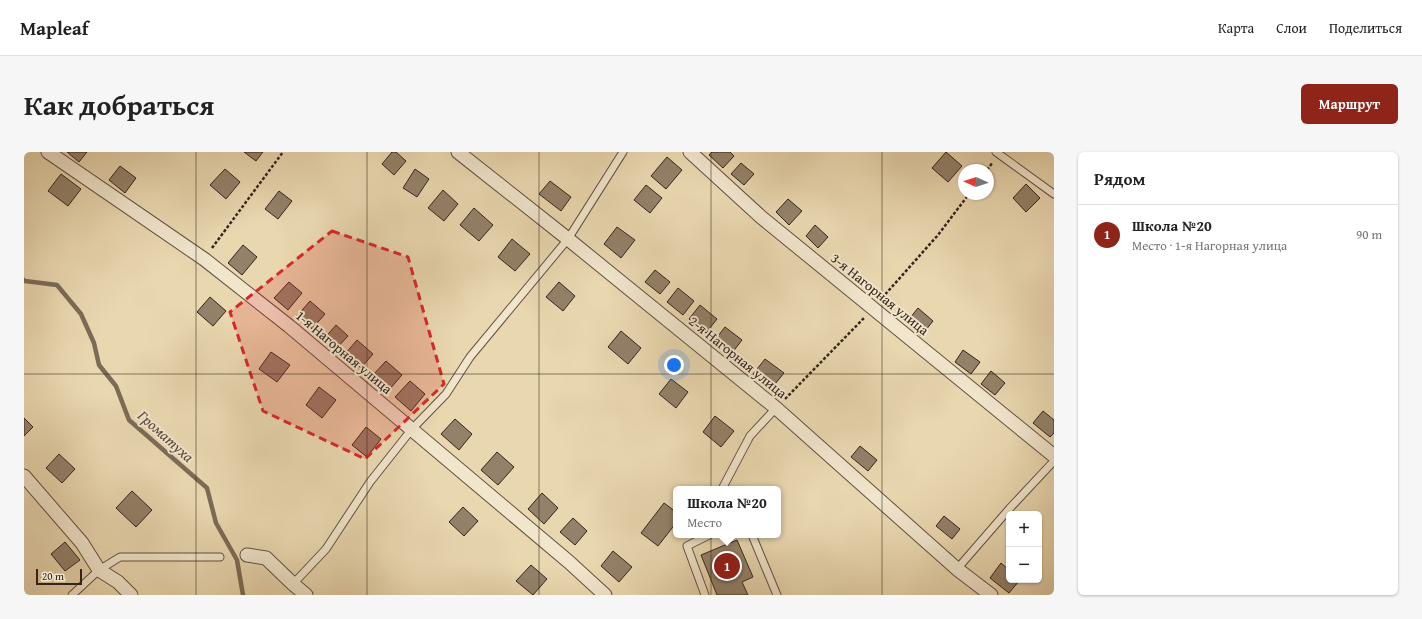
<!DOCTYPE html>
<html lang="ru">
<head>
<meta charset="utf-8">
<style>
  body { margin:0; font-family:"Gentium Book Plus",serif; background:#f6f6f6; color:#222 }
  .controls { position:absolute; right:12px; bottom:12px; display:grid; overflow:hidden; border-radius:6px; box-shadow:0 1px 3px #0004 }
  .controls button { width:36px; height:36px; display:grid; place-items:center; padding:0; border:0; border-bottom:1px solid #e0e0e0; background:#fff; color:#222; font:20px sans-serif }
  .compass { position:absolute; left:934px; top:12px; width:36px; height:36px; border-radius:50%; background:#fff; box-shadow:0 1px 3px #0004; rotate:273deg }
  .scale { position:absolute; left:12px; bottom:10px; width:46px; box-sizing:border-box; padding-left:4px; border:2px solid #35241c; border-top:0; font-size:11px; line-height:14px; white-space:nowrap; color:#35241c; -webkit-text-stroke:3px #f1e5cc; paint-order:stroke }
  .you { position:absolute; left:650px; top:213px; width:14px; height:14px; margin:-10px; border:3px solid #fff; border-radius:50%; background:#1a73e8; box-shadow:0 0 0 6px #1a73e833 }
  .badge { display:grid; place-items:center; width:26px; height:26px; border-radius:50%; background:#8f2418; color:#fff; font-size:13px; font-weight:700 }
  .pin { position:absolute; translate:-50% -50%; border:2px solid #fff; box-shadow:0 1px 4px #0006 }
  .popup { position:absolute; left:649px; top:334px; width:108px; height:52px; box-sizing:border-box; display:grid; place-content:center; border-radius:6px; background:#fff; filter:drop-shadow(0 1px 3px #0005); font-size:13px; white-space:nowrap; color:#767676 }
  .popup b { font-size:15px; color:#222 }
  .popup::after { content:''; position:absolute; left:50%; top:100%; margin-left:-8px; border:8px solid transparent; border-top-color:#fff }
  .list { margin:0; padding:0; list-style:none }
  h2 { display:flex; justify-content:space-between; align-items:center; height:52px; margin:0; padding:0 16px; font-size:17px }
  h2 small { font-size:13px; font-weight:400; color:#767676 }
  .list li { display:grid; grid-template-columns:26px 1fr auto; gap:12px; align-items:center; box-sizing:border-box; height:60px; padding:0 16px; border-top:1px solid #e0e0e0 }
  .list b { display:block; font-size:15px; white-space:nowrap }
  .list p { margin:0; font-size:13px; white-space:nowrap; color:#767676 }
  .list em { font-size:13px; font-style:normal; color:#767676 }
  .map { position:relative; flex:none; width:1030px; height:443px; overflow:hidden; border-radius:6px }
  header { display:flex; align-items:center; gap:24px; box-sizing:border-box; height:56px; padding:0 20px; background:#fff; border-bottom:1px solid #e0e0e0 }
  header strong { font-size:19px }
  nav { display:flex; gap:22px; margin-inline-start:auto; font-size:14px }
  .intro { display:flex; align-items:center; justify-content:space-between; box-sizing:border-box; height:96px; padding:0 24px }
  h1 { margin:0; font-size:28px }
  .button { padding:10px 18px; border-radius:6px; background:#8f2418; color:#fff; font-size:14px; font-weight:700 }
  main { display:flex; gap:24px; padding:0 24px }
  aside { flex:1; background:#fff; border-radius:6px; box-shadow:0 1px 3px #0004 }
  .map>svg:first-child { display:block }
</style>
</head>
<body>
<header>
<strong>Mapleaf</strong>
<nav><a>Карта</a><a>Слои</a><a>Поделиться</a></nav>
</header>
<div class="intro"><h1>Как добраться</h1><a class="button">Маршрут</a></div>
<main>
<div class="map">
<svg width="1030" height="443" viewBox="0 0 1030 443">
  <rect width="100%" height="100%" fill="#e9d7b0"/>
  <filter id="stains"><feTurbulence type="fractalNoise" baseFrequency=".005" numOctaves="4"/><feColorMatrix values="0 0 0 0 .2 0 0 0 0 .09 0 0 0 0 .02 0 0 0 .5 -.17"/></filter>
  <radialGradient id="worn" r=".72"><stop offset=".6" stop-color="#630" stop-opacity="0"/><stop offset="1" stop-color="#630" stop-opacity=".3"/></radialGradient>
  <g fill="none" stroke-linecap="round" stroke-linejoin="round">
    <path stroke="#7c6b57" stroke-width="4.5" d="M0,128L1,129L33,133L57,162L70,191L75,213L92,234L105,268L183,336L192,371L213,408L219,443"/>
  </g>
  <path fill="#938169" stroke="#35241c" d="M43,0H63L55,10Z
    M220,0H239L232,9Z
    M368,0H372L382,9L370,23L358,12Z
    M688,0H706L710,4L699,16L685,3Z
    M922,0L938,14L924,30L908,16Z
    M643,5L658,18L642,37L627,24Z
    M717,11L730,22L720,33L707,22Z
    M96,14L112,26L101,41L85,28Z
    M201,17L216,30L202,47L186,33Z
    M391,17L405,27L393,45L379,36Z
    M37,22L57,37L44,54L24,39Z
    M526,29L547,45L537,59L515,42Z
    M1002,32L1016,46L1002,60L989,46Z
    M622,33L638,46L626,61L610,48Z
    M419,38L434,52L420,69L404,56Z
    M255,39L268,49L254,67L241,57Z
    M764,47L778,59L765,73L752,60Z
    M450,56L469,73L455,89L436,73Z
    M791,73L804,85L794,96L782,84Z
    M593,75L611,88L597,106L580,92Z
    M488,87L506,102L491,119L474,105Z
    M219,93L233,105L218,123L204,111Z
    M631,118L646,130L636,142L621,130Z
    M265,130L278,141L264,158L250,146Z
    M535,130L551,144L539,159L522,145Z
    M654,136L670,149L659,163L643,150Z
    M186,145L202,159L189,174L173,160Z
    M286,149L301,162L288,177L273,164Z
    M676,153L693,167L682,181L665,167Z
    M894,156L909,169L897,184L882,171Z
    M312,173L324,184L311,198L299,188Z
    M701,175L718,188L708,201L691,188Z
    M597,179L617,196L604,212L584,195Z
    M333,188L349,202L337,216L321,202Z
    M939,198L956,210L947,222L931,210Z
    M247,200L266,213L253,230L235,217Z
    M741,207L760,221L747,237L729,222Z
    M362,209L378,223L365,238L348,224Z
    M967,219L981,231L971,243L957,232Z
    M647,227L664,240L652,256L635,242Z
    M386,229L401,242L387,259L371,245Z
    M295,235L312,248L298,266L282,253Z
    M1019,259L1030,268V281L1026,285L1009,271Z
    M691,264L710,279L697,295L679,280Z
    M0,266L9,275L0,284Z
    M431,267L448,282L435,298L417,282Z
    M342,275L357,287L343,305L328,293Z
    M836,294L853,308L844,319L827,305Z
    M473,300L490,315L474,333L457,318Z
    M35,302L51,317L38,331L22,316Z
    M108,339L128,358L112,375L92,356Z
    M518,341L534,356L520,372L504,357Z
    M640,351L652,360V371L634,394L617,381Z
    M439,355L454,369L440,384L425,370Z
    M920,364L936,377L928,387L912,374Z
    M549,366L563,379L551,393L536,380Z
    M713,388L729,425L718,430L724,443H693L677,403Z
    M41,390L56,408L41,419L27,402Z
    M589,399L608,415L595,430L577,414Z
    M977,411L985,418V428H996L985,441L966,426Z
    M507,413L523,427L509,443L492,429Z"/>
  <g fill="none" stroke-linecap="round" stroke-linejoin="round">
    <g stroke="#625141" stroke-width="9">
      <path id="service" d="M972,0L1030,42
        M698,337L726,284L752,256
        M728,383L753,443
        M933,417L986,356L1030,309
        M269,432L302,397L346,330L388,277L422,242L446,205L544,87L599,0
        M48,443L75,418L96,405H196
        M681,443L663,394L685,383"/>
    </g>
    <g stroke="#625141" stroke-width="15">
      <path id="minor" d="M24,0L180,107L265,174L545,410L581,443
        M434,0L544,87L752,256L933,417L967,443
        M666,0L737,65L1030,304
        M0,324L58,391L75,418L94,430L107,443
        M223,403L242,406L269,432L282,443"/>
    </g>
    <path stroke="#35241c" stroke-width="2.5" stroke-dasharray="3 2" stroke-linecap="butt" d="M963,18L969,10
      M188,96L259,0
      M858,146L914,83L945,42
      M761,247L840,166"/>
    <use href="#service" stroke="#f1e5cc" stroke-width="7"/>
    <use href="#minor" stroke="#f1e5cc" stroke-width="13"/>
  </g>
  <path fill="#d62828" fill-opacity="0.2" stroke="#d62828" stroke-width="3" stroke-dasharray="8 5" stroke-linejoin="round" d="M308,79L384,105L420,232L341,307L239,259L206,160Z"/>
  <path fill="none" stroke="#35241c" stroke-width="1" stroke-opacity="0.55" d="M172,0V443M343,0V443M515,0V443M687,0V443M858,0V443M0,222H1030"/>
  <g text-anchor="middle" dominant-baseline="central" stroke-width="4" stroke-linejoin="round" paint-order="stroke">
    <g font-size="14" fill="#35241c" stroke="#f1e5cc">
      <text transform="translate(856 142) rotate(39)">3-я Нагорная улица</text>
      <text transform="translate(320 200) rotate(40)">1-я Нагорная улица</text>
      <text transform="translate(714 205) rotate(39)">2-я Нагорная улица</text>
    </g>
    <g font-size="15" font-style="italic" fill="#594739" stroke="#f1e5cc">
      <text transform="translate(142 284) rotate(42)">Громатуха</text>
    </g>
  </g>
  <rect width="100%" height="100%" filter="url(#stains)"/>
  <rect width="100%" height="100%" fill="url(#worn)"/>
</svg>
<div class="controls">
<button>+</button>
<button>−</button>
</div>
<svg class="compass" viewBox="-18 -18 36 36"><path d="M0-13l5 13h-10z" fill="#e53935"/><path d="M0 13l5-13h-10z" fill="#767676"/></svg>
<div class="scale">20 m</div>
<div class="you"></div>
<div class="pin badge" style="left:703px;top:414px">1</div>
<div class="popup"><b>Школа №20</b>Место</div>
</div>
<aside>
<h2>Рядом<small></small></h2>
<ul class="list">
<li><span class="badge">1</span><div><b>Школа №20</b><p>Место · 1-я Нагорная улица</p></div><em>90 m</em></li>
</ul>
</aside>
</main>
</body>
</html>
